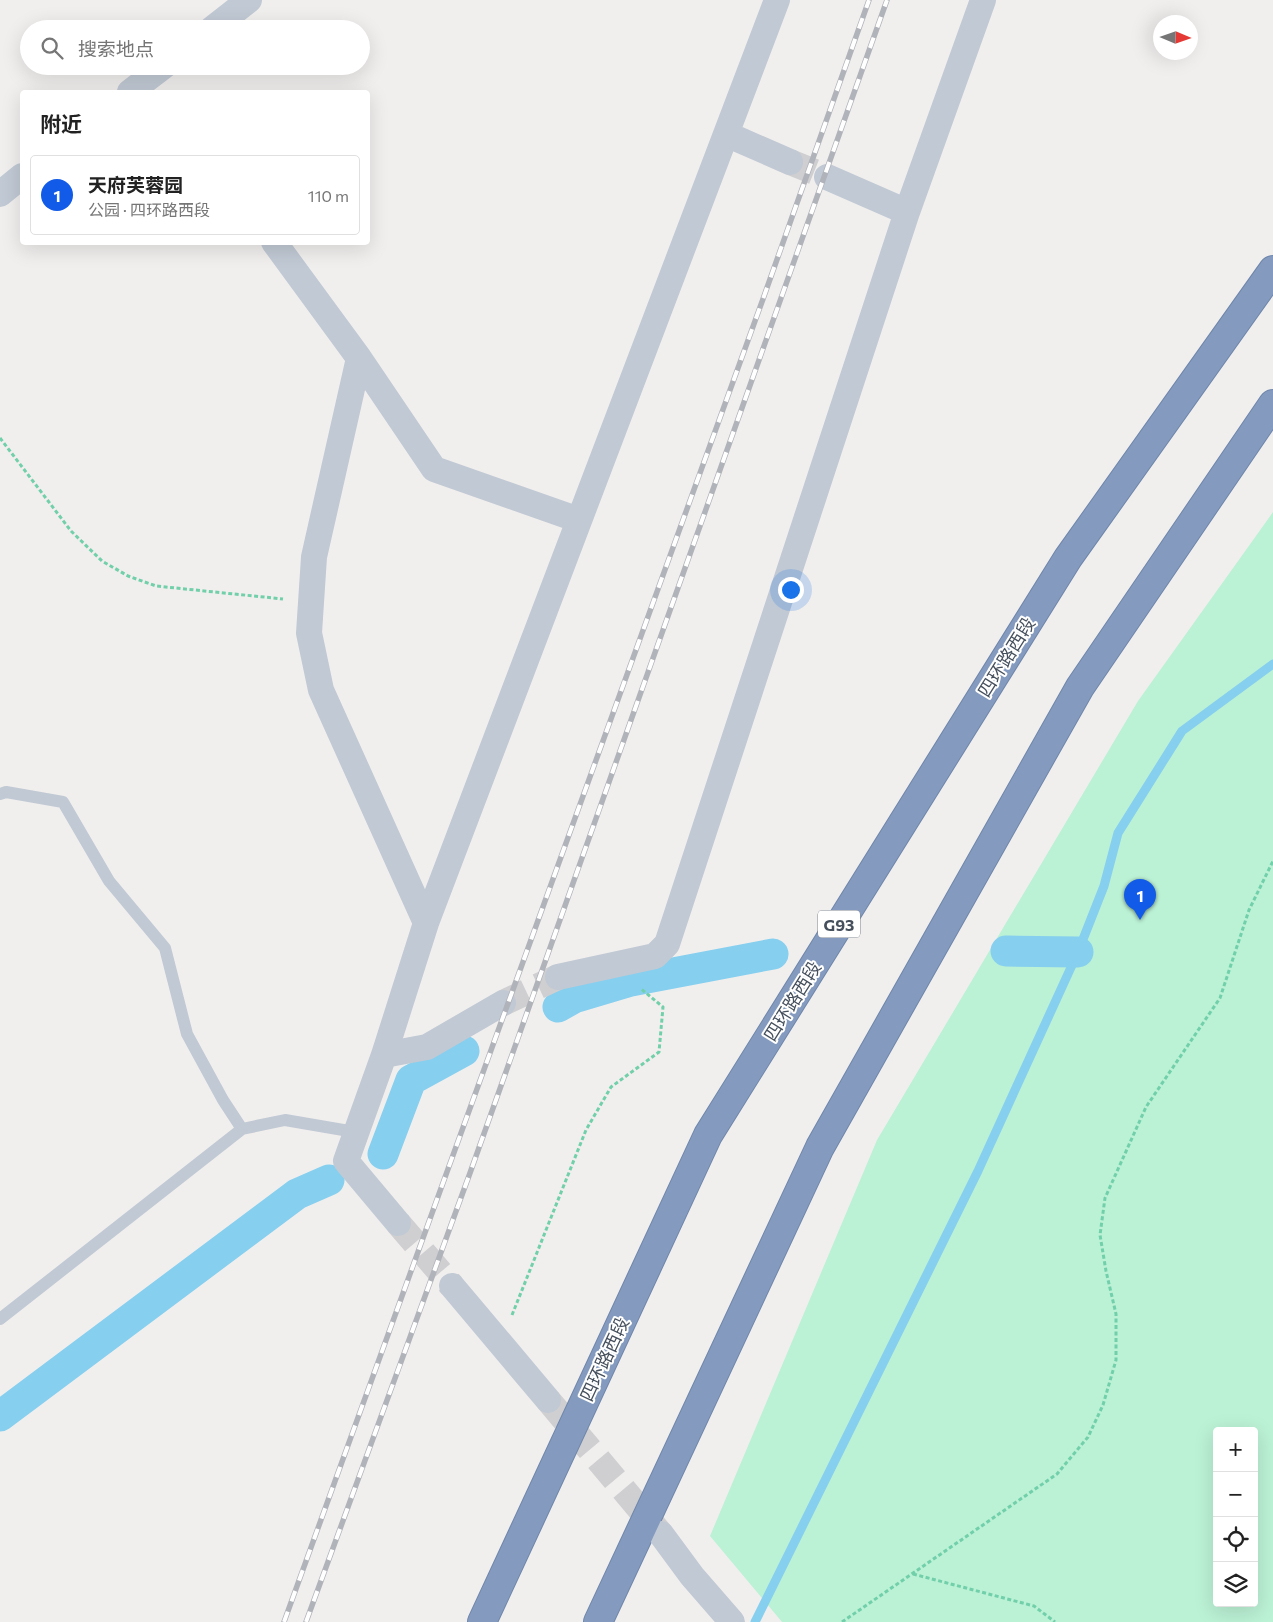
<!DOCTYPE html>
<html lang="zh">
<head>
<meta charset="utf-8">
<style>
  body { margin:0; font-family:Commissioner,"Noto Sans SC",sans-serif; background:#f2f2f2; color:#222 }
  .controls { position:absolute; right:15px; bottom:15px; display:grid; overflow:hidden; border-radius:5px; box-shadow:0 5px 20px #0002 }
  .controls button { width:45px; height:45px; display:grid; place-items:center; padding:0; border:0; border-bottom:1px solid #e0e0e0; background:#fff; color:#222; font:25px sans-serif }
  .compass { position:absolute; left:1153px; top:15px; width:45px; height:45px; border-radius:50%; background:#fff; box-shadow:0 5px 20px #0002; rotate:92deg }
  .you { position:absolute; left:790px; top:589px; width:18px; height:18px; margin:-12px; border:4px solid #fff; border-radius:50%; background:#1a73e8; box-shadow:0 0 0 8px #1a73e833 }
  .badge { display:grid; place-items:center; width:32px; height:32px; border-radius:50%; background:#125be8; color:#fff; font-size:16px; font-weight:700 }
  .pin { position:absolute; translate:-50% -41px; filter:drop-shadow(0 1px 2px #0008) }
  .pin::after { content:''; position:absolute; top:26px; width:18px; height:15px; background:inherit; clip-path:polygon(0 0,100% 0,50% 100%) }
  .list { margin:0; padding:0; list-style:none }
  h2 { display:flex; justify-content:space-between; align-items:center; height:65px; margin:0; padding:0 20px; font-size:21px }
  h2 small { font-size:16px; font-weight:400; color:#767676 }
  .list li { display:grid; grid-template-columns:32px 1fr auto; gap:15px; align-items:center; box-sizing:border-box; height:80px; margin:0 10px 10px; padding:0 10px; border:1px solid #e0e0e0; border-radius:5px }
  .list b { display:block; font-size:19px; white-space:nowrap }
  .list p { margin:0; font-size:16px; white-space:nowrap; color:#767676 }
  .list em { font-size:16px; font-style:normal; color:#767676 }
  .icon { flex:none; width:28px; height:28px; fill:none; stroke:currentColor; stroke-width:2; stroke-linecap:round; stroke-linejoin:round }
  .map { position:relative; flex:none; width:1273px; height:1622px; overflow:hidden }
  .search { position:absolute; background:#fff; box-shadow:0 5px 20px #0002; left:20px; top:20px; width:350px; height:55px; display:flex; align-items:center; gap:12px; box-sizing:border-box; padding:0 18px; border-radius:28px; color:#767676; font-size:19px }
  .panel { position:absolute; background:#fff; box-shadow:0 5px 20px #0002; left:20px; top:90px; width:350px; height:155px; border-radius:5px }
  .map>svg:first-child { display:block }
</style>
</head>
<body>
<div class="map">
<svg width="1273" height="1622" viewBox="0 0 1273 1622">
  <rect width="100%" height="100%" fill="#f1efee"/>
  <path fill="#bbf1d5" fill-rule="evenodd" d="M1273,512V1622H782L710,1536L877,1140L1138,701ZM1217,1431H1254V1603H1217Z"/>
  <g fill="none" stroke-linecap="round" stroke-linejoin="round">
    <path stroke="#86cfef" stroke-width="9" d="M755,1622L978,1171L1078,952L1104,886L1118,833L1182,731L1273,664"/>
    <path stroke="#86cfef" stroke-width="31" d="M1006,951L1078,952
      M558,1007L574,998L631,981L773,954
      M383,1154L411,1080L464,1051
      M0,1416L297,1194L329,1180"/>
    <path stroke="#cfcfd1" stroke-width="26" stroke-dasharray="26 13" stroke-linecap="butt" d="M790,162L827,177
      M503,1003L558,977
      M398,1223L452,1286
      M548,1400L660,1533"/>
    <g stroke="#6f86ab" stroke-width="30">
      <path id="highway" d="M482,1622L708,1135L1068,558L1273,270
        M598,1622L820,1147L1080,687L1273,404"/>
    </g>
    <path stroke="#71d0aa" stroke-width="3" stroke-dasharray="4 2.5" stroke-linecap="butt" d="M0,438L71,531L102,561L128,576L156,586L283,599
      M512,1315L586,1130L611,1087L659,1052L663,1007L640,988
      M913,1574L1034,1606L1055,1622
      M842,1622L1057,1474L1088,1437L1103,1405L1116,1360V1314L1106,1271L1100,1235L1105,1198L1146,1107L1220,998L1249,910L1273,861"/>
    <path stroke="#c1c9d4" stroke-width="12" d="M0,794L6,792L63,802L109,881L165,948L187,1034L223,1100L242,1129
      M0,1319L242,1129L285,1120L355,1132"/>
    <path stroke="#c1c9d4" stroke-width="26" d="M212,29L249,0
      M130,92L164,66
      M726,134L790,162
      M827,177L907,212
      M0,194L22,176
      M274,242L359,358L314,557L309,633L321,690L426,923
      M359,358L434,469L579,520
      M558,977L655,956L667,944L907,212L983,0
      M384,1055L427,1047L503,1003
      M398,1223L346,1161L384,1055L426,923L777,0
      M452,1286L548,1400
      M661,1534L692,1576L732,1622"/>
    <use href="#highway" stroke="#849bbf" stroke-width="28"/>
    <g stroke="#b0b3b9" stroke-width="5.5">
      <path id="rail" d="M284,1622L763,299L869,0
        M306,1622L470,1173L887,0"/>
    </g>
    <use href="#rail" stroke="#fff" stroke-width="4" stroke-dasharray="11" stroke-linecap="butt"/>
  </g>
  <g text-anchor="middle" dominant-baseline="central" stroke-width="4" stroke-linejoin="round" paint-order="stroke">
    <rect fill="#fff" stroke="#7e848e" stroke-width="1" x="818" y="910.5" width="42" height="27" rx="4"/>
    <g font-size="16" font-weight="bold" fill="#46505d">
      <text x="839" y="924">G93</text>
    </g>
    <g font-size="18" fill="#46505d" stroke="#fff">
      <text transform="translate(1006 657) rotate(-58)">四环路西段</text>
      <text transform="translate(792 1001) rotate(-58)">四环路西段</text>
      <text transform="translate(604 1359) rotate(-65)">四环路西段</text>
    </g>
  </g>
</svg>
<div class="controls">
<button>+</button>
<button>−</button>
<button><svg class="icon" aria-label="locate" viewBox="0 0 24 24"><circle cx="12" cy="12" r="6"/><path d="M12 2v4M12 18v4M2 12h4M18 12h4"/></svg></button>
<button><svg class="icon" aria-label="layers" viewBox="0 0 24 24"><path d="M12 4l9 5-9 5-9-5zM3 14l9 5 9-5"/></svg></button>
</div>
<svg class="compass" viewBox="-18 -18 36 36"><path d="M0-13l5 13h-10z" fill="#e53935"/><path d="M0 13l5-13h-10z" fill="#767676"/></svg>
<div class="you"></div>
<div class="pin badge" style="left:1140px;top:920px">1</div>
<div class="search"><svg class="icon" aria-label="search" viewBox="0 0 24 24"><circle cx="10" cy="10" r="6"/><path d="M15 15l6 6"/></svg>搜索地点</div>
<section class="panel">
<h2>附近<small></small></h2>
<ul class="list">
<li><span class="badge">1</span><div><b>天府芙蓉园</b><p>公园 · 四环路西段</p></div><em>110 m</em></li>
</ul>
</section>
</div>
</body>
</html>
